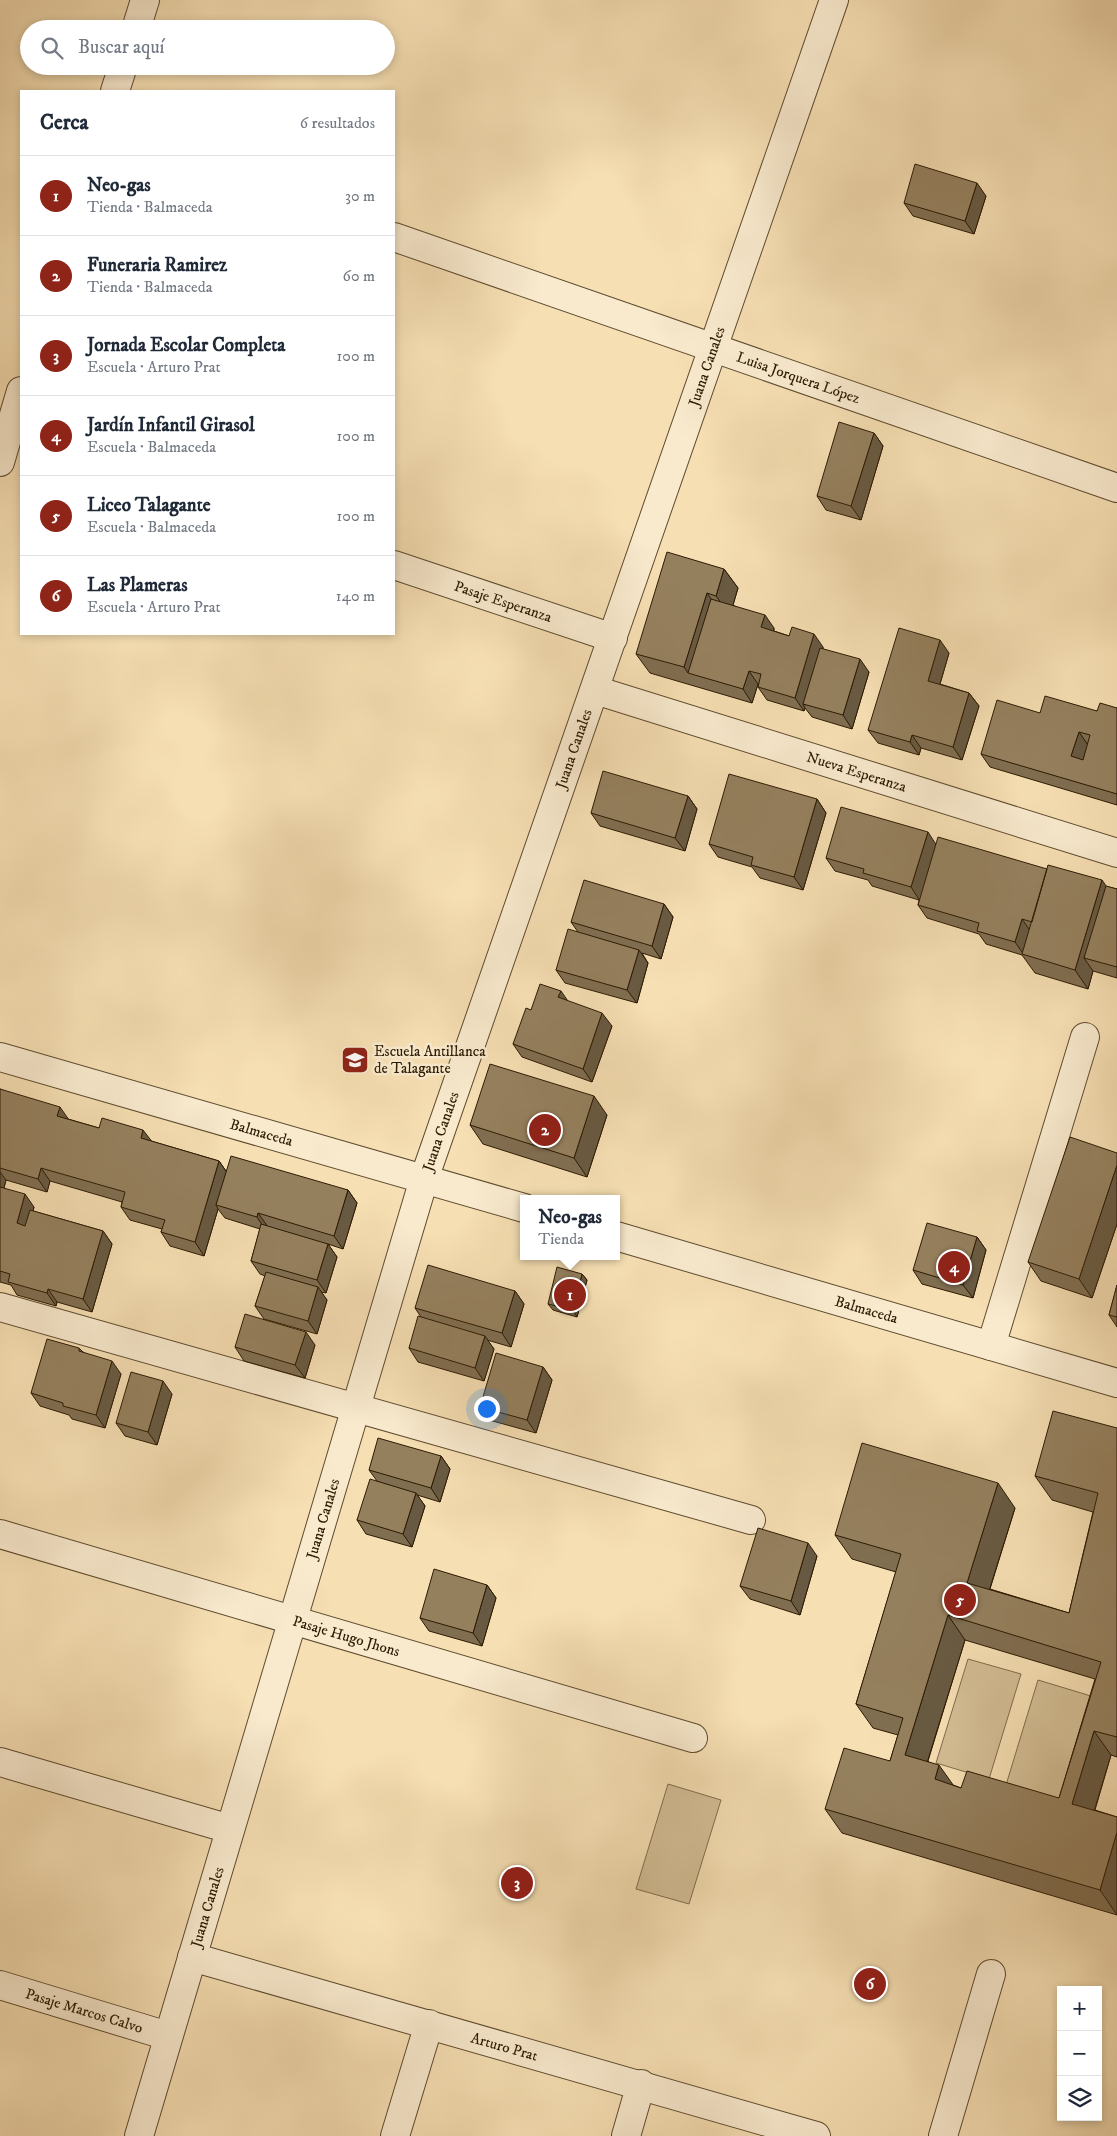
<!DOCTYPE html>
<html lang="es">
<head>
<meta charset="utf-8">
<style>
  body { margin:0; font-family:"IM FELL DW Pica",serif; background:#f6f6f7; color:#1f2937 }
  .controls { position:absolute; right:15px; bottom:15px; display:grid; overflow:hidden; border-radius:0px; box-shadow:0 2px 8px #0003 }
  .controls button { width:45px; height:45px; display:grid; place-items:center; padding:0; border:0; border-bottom:1px solid #e0e1e3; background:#fff; color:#1f2937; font:25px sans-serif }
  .you { position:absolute; left:486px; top:1408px; width:18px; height:18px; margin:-12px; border:4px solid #fff; border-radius:50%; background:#1a73e8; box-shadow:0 0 0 8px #1a73e833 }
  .badge { display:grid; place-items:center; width:32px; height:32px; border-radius:50%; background:#8f2418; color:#fff; font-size:16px; font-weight:700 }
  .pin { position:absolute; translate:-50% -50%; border:2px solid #fff; box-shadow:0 1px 5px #0006 }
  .popup { position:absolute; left:520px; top:1195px; width:100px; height:65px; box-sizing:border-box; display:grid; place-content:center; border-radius:0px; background:#fff; filter:drop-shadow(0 1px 4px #0005); font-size:16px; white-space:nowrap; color:#747a83 }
  .popup b { font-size:19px; color:#1f2937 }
  .popup::after { content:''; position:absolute; left:50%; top:100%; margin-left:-10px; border:10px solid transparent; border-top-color:#fff }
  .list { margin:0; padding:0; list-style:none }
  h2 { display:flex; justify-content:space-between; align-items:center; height:65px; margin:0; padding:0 20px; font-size:21px }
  h2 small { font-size:16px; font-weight:400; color:#747a83 }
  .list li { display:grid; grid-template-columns:32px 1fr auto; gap:15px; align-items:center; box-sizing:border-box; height:80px; padding:0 20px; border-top:1px solid #e0e1e3 }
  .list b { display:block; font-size:19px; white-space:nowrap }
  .list p { margin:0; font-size:16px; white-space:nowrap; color:#747a83 }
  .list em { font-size:16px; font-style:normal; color:#747a83 }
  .icon { flex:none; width:28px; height:28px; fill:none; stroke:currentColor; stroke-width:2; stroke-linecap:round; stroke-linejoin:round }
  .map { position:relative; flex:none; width:1117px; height:2136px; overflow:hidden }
  .search { position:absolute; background:#fff; box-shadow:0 2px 8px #0003; left:20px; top:20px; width:375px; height:55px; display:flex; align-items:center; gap:12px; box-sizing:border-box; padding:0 18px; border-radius:28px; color:#747a83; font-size:19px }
  .panel { position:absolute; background:#fff; box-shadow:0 2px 8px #0003; left:20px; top:90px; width:375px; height:545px; border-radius:0px }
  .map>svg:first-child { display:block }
</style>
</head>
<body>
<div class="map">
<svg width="1117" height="2136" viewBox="0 0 1117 2136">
  <rect width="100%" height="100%" fill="#f6dfb3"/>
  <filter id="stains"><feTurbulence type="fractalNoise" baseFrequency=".004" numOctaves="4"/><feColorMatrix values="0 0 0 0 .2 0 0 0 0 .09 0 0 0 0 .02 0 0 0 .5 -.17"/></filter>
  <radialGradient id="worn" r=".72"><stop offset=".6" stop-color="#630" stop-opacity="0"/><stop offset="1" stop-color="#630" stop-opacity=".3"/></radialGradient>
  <path fill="#d4be95" stroke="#806c4c" d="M968,1659L1021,1674L989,1779L936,1763Z
    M1038,1680L1091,1696L1060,1800L1006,1785Z
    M668,1784L721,1800L689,1904L636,1889Z"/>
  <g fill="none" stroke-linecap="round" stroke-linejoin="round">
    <g stroke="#5e4b2e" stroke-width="30">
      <g id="minor">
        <path d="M136,29L145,0"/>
        <path d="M115,91L123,66"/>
        <path id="s1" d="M394,237L1117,488"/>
        <path d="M0,462L21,391"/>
        <path id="s2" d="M394,565L613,638"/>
        <path id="s3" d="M595,690L1117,853"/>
        <path id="s4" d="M0,1057L524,1208"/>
        <path id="s5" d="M616,1236L1117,1383"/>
        <path d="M0,1307L751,1520"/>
        <path d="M991,1346L1085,1037"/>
        <path id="s6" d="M0,1534L693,1738"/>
        <path d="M0,1762L230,1829"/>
        <path id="s7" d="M192,1957L816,2136"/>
        <path id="s8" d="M0,1985L168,2036"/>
        <path id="s9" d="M139,2136L424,1179L834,0"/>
        <path d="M395,2136L429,2024"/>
        <path d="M626,2136L641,2084"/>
        <path d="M943,2136L991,1974"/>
      </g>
    </g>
    <use href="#minor" stroke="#f9eace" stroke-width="28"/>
  </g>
  <path fill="#806e51" stroke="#2c1a02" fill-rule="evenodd" d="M986,196L974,234L913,216L904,203Z
    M874,433L883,446L861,520L826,510L817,496Z
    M724,569L738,588L733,605L774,628V631L823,647V649L869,672L852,729L812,717L805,708L804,711L767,700L758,687L759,684H758L752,703L650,673L636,654Z
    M949,653L940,684L969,693L979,706L962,760L921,748L919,755L878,743L868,730Z
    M1117,708V805L990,767L981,754L1040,713L1097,711Z
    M688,796L697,809L685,851L600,826L591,813Z
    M817,799L826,813L803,890L760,878L752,867L718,857L709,844Z
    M936,844L1117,889V978L1093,971L1088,989L1035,973L1022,955L986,944L979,934L927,918L918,905L919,900L872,886L868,880L835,871L826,858Z
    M664,904L673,917L661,959L642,953L648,963L637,1003L565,983L556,970L578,932L571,922Z
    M567,1001L612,1026L592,1082L522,1057L513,1044L531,1010Z
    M0,1089L68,1119L99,1128L151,1141L219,1161L226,1171L348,1190L357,1203L343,1249L328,1244L337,1257L326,1293L321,1292L327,1300L317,1334L264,1319L255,1306L265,1276L260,1274L251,1261L260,1229L225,1218L218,1209L204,1256L170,1246L161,1232L162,1229L130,1220L121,1207L122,1202L50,1181L47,1192L6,1180L4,1188L34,1207L33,1211L103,1231L112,1244L92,1312L57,1302L56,1306L17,1295L11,1285L0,1282Z
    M607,1115L587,1177L483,1144L470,1125Z
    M1117,1153V1224L1092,1298L1041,1281L1028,1262Z
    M977,1237L986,1250L973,1298L922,1284L913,1270Z
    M582,1274L587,1280L577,1317L553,1310L548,1304Z
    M1117,1285V1327L1109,1315Z
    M515,1291L524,1304L511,1347L487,1340L494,1349L484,1381L418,1362L409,1348L421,1317L415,1308Z
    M315,1345L305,1378L244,1361L235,1347Z
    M79,1348L83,1352L121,1374L105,1428L72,1419L69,1415L40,1406L31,1393Z
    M543,1367L552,1380L536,1433L489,1420L480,1407Z
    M172,1394L157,1445L125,1436L116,1423Z
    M1117,1428V1757L1111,1755L1095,1810L1117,1817V1915L842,1833L825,1809L890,1761L898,1735L873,1728L856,1704L896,1572L852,1559L835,1535L1015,1508L990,1589L1069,1613L1093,1512L1052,1500L1035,1476ZM965,1640L1095,1679L1059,1798L961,1788L953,1785L928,1761Z
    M441,1456L450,1469L440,1502L417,1495L425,1506L412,1547L366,1534L357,1520L377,1481L369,1470Z
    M817,1556L800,1615L750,1599L740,1586Z
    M487,1585L496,1598L482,1646L429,1631L420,1618Z"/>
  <path fill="#685a42" stroke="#2c1a02" d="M977,183L986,196L974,234L965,221Z
    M874,433L883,446L861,520L851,506Z
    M724,569L738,588L730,615L716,596Z
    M707,593L720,612L688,673L684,667Z
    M765,615L774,628L771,640L761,627Z
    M814,634L823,647L806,705L803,704L805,708L804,711L795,698Z
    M940,640L949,653L937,694L928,681Z
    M860,659L869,672L852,729L843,715Z
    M749,671L758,684L752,703L743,689Z
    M969,693L979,706L962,760L953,747Z
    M1079,732L1088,745L1080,769L1071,756Z
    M912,735L921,748L919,755L910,742Z
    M688,796L697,809L685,851L675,838Z
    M817,799L826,813L803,890L794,877Z
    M928,832L937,846L920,901L911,887Z
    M1102,880L1115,899L1084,958L1093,971L1088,989L1075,970Z
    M664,904L673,917L661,959L652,946Z
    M1022,919L1031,932L1024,955L1015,942Z
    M639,950L648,963L637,1003L627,990Z
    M561,991L570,1004L558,997Z
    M602,1013L612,1026L592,1082L583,1069Z
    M594,1096L607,1115L587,1177L574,1158Z
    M60,1107L69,1120L57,1116Z
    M143,1130L153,1143L141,1138Z
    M219,1161L228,1174L216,1205L218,1209L204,1256L195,1242Z
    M1117,1165V1224L1092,1298L1079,1279Z
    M41,1168L50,1181L47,1192L38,1179Z
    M0,1172L6,1180L1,1198L0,1196Z
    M348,1190L357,1203L343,1249L334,1236Z
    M25,1194L34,1207L26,1237L17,1223Z
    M258,1213L268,1227L266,1231L257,1217Z
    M103,1231L112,1244L92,1312L83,1299Z
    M977,1237L986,1250L973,1298L963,1285Z
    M328,1244L337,1257L326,1293L317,1280Z
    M582,1274L587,1280L577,1317L573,1310Z
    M318,1287L327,1300L317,1334L308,1321Z
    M48,1289L57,1302L56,1306L47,1293Z
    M515,1291L524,1304L511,1347L502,1333Z
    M306,1332L315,1345L305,1378L295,1365Z
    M485,1336L494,1349L484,1381L475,1368Z
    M112,1361L121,1374L105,1428L96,1415Z
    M543,1367L552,1380L536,1433L527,1420Z
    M163,1381L172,1394L157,1445L148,1432Z
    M441,1456L450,1469L440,1502L431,1488Z
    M998,1483L1015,1508L984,1607L967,1583Z
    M416,1493L425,1506L412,1547L403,1534Z
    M808,1543L817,1556L800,1615L791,1601Z
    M487,1585L496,1598L482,1646L473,1633Z
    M948,1615L965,1640L922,1779L905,1755Z
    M1094,1731L1111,1755L1089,1828L1072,1804Z
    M939,1765L956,1789L935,1779Z
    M1117,1832V1915L1100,1890Z"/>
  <path fill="#95805e" stroke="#2c1a02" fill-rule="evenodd" d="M915,164L977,183L965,221L904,203Z
    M839,422L874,433L851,506L817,496Z
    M667,552L724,569L716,596L707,593L684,667L636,654Z
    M711,599L765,615L761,627L789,636L792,627L814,634L795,698L758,687L761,674L749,671L743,689L688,673Z
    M899,628L940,640L928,681L969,693L953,747L912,735L910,742L868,730Z
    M820,648L860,659L843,715L803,704Z
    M1045,696L1097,711L1100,703L1117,708V794L981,754L997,700L1040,713ZM1079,732L1090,735L1083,760L1071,756Z
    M603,771L688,796L675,838L591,813Z
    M729,774L817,799L794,877L751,865L753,857L709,844Z
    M841,807L928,832L911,887L863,873L864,869L826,858Z
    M938,837L1047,869L1032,922L1022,919L1015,942L977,931L979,923L918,905Z
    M1048,865L1102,880L1075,970L1022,954Z
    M584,880L664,904L652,946L571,922Z
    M1106,886L1117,889V967L1084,958Z
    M568,929L639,950L627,990L556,970Z
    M540,984L561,991L558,997L602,1013L583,1069L513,1044L526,1008L531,1010Z
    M490,1064L594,1096L574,1158L470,1125Z
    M0,1089L60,1107L57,1116L99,1128L102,1118L143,1130L141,1138L219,1161L195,1242L161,1232L165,1220L121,1207L125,1192L41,1168L38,1179L0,1168Z
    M1070,1137L1117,1153V1165L1079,1279L1028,1262Z
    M231,1156L348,1190L334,1236L258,1213L257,1217L216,1205Z
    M0,1187L25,1194L17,1223L25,1226L30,1210L103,1231L83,1299L48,1289L47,1293L8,1282L10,1274L0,1271Z
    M927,1223L977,1237L963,1285L913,1270Z
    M261,1224L328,1244L317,1280L251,1261Z
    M428,1265L515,1291L502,1333L415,1308Z
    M557,1267L582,1274L573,1310L548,1304Z
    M266,1272L318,1287L308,1321L255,1306Z
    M1117,1285V1317L1109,1315Z
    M245,1314L306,1332L295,1365L235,1347Z
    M418,1316L485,1336L475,1368L409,1348Z
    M47,1339L79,1348V1351L112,1361L96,1415L63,1406V1403L31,1393Z
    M496,1353L543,1367L527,1420L480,1407Z
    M131,1372L163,1381L148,1432L116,1423Z
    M1053,1411L1117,1428V1737L1094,1731L1072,1804L1117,1817V1832L1100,1890L825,1809L844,1748L890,1761L903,1718L856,1704L901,1554L835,1535L862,1443L998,1483L967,1583L1069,1613L1098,1493L1035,1476ZM948,1615L1101,1662L1059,1798L967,1771L961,1788L935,1779L939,1765L905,1755Z
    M378,1438L441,1456L431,1488L369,1470Z
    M370,1479L416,1493L403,1534L357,1520Z
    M758,1528L808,1543L791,1601L740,1586Z
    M434,1569L487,1585L473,1633L420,1618Z"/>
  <defs>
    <g id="school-square" transform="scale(1.4375)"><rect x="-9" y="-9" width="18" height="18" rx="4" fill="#8f2418" stroke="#f9eace"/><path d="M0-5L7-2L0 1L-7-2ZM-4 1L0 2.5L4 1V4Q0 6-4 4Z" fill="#fff"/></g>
  </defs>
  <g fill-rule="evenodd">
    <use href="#school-square" x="355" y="1060"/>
  </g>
  <g text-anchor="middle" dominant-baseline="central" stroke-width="5" stroke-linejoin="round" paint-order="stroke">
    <g font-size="15" fill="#2c1a02" stroke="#f9eace">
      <text stroke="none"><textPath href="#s9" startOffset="1859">Juana Canales</textPath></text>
      <text stroke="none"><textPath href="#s1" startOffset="428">Luisa Jorquera López</textPath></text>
      <text stroke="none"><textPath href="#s2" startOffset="115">Pasaje Esperanza</textPath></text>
      <text stroke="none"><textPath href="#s9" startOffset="1454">Juana Canales</textPath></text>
      <text stroke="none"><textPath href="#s3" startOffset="274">Nueva Esperanza</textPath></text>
      <text stroke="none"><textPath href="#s4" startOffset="272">Balmaceda</textPath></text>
      <text stroke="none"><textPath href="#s9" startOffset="1049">Juana Canales</textPath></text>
      <text stroke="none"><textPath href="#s5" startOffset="261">Balmaceda</textPath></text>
      <text stroke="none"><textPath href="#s9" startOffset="644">Juana Canales</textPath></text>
      <text stroke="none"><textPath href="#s6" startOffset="361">Pasaje Hugo Jhons</textPath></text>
      <text stroke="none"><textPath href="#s9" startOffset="239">Juana Canales</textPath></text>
      <text stroke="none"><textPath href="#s8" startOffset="88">Pasaje Marcos Calvo</textPath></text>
      <text stroke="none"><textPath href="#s7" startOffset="325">Arturo Prat</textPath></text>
    </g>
    <g font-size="15" fill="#2c1a02" stroke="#f9eace" text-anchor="start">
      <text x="374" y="1051">Escuela Antillanca<tspan x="374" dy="17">de Talagante</tspan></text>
    </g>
  </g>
  <rect width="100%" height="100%" filter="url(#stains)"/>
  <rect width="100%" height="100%" fill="url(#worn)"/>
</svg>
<div class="controls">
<button>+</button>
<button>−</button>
<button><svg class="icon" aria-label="layers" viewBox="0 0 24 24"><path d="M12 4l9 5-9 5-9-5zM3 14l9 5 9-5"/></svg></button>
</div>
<div class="you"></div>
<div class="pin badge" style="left:570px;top:1295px">1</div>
<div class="popup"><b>Neo-gas</b>Tienda</div>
<div class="pin badge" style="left:545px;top:1130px">2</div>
<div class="pin badge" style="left:517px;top:1883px">3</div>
<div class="pin badge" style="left:954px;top:1267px">4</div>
<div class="pin badge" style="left:960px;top:1600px">5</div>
<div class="pin badge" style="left:870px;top:1984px">6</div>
<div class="search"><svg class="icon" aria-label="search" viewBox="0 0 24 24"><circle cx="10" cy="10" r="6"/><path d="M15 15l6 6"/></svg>Buscar aquí</div>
<section class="panel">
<h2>Cerca<small>6 resultados</small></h2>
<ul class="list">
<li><span class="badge">1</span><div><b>Neo-gas</b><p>Tienda · Balmaceda</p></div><em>30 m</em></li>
<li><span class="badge">2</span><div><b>Funeraria Ramirez</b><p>Tienda · Balmaceda</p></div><em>60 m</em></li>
<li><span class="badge">3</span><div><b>Jornada Escolar Completa</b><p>Escuela · Arturo Prat</p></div><em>100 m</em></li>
<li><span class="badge">4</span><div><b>Jardín Infantil Girasol</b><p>Escuela · Balmaceda</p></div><em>100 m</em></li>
<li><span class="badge">5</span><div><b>Liceo Talagante</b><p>Escuela · Balmaceda</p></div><em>100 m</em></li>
<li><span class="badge">6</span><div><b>Las Plameras</b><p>Escuela · Arturo Prat</p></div><em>140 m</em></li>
</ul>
</section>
</div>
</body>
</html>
